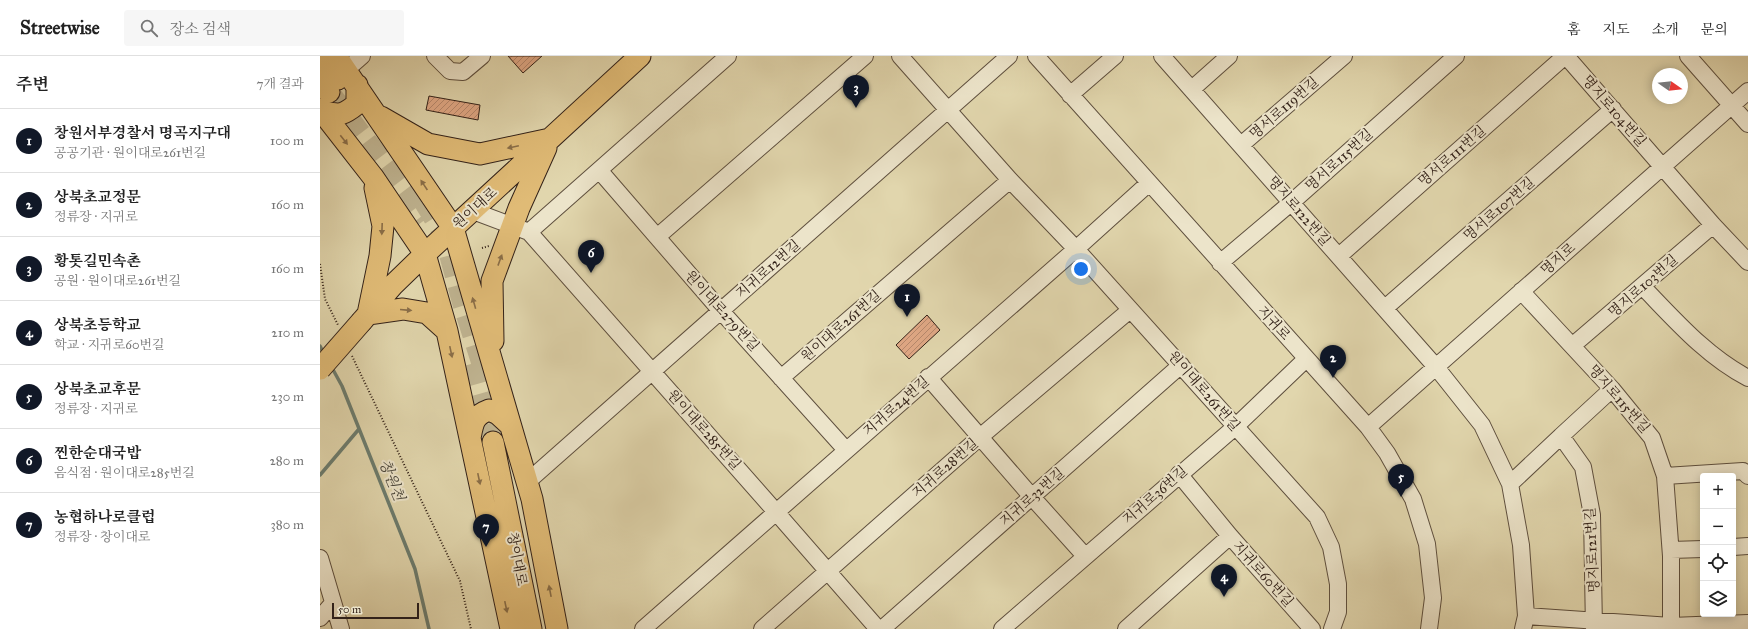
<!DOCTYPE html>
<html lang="ko">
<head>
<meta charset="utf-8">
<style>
  body { margin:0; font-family:"IM FELL Great Primer","Noto Serif KR",serif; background:#f6f6f6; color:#222 }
  .controls { position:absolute; right:12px; bottom:12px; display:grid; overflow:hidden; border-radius:4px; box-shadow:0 2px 10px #0003 }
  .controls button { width:36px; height:36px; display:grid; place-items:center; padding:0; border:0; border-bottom:1px solid #e0e0e0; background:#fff; color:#222; font:20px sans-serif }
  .compass { position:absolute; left:1332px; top:12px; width:36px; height:36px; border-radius:50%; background:#fff; box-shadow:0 2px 10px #0003; rotate:104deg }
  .scale { position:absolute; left:12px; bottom:10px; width:87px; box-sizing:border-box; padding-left:4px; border:2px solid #332219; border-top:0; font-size:11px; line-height:14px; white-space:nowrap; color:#332219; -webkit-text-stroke:3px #ece4ca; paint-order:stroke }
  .you { position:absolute; left:761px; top:213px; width:14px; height:14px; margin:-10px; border:3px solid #fff; border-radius:50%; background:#1a73e8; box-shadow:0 0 0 6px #1a73e833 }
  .badge { display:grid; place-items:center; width:26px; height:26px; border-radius:50%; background:#111827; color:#fff; font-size:13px; font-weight:700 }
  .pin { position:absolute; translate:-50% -33px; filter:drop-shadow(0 1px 2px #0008) }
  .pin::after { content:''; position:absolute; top:21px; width:14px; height:12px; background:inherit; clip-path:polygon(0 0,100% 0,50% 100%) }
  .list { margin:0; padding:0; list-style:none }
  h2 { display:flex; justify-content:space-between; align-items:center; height:52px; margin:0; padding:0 16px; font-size:17px }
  h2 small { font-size:13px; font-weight:400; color:#767676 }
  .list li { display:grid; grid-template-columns:26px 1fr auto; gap:12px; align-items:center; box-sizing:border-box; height:64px; padding:0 16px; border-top:1px solid #e0e0e0 }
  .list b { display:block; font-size:15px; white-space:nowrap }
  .list p { margin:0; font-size:13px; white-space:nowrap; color:#767676 }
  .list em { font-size:13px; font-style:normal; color:#767676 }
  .icon { flex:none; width:22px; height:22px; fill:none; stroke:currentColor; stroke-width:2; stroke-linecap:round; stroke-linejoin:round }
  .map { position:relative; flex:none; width:1428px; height:573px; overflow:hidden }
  header { display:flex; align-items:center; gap:24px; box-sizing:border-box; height:56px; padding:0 20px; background:#fff; border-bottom:1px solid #e0e0e0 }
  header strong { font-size:19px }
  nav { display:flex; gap:22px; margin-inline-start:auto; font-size:14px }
  .search { width:280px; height:36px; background:#f6f6f6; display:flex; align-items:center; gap:10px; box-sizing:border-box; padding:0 14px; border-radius:4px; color:#767676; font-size:15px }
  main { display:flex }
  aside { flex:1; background:#fff }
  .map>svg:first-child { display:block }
</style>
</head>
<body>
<header>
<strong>Streetwise</strong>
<div class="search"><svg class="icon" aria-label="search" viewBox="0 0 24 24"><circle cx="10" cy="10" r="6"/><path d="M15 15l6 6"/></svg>장소 검색</div>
<nav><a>홈</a><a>지도</a><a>소개</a><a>문의</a></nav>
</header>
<main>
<aside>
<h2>주변<small>7개 결과</small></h2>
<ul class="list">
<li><span class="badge">1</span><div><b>창원서부경찰서 명곡지구대</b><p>공공기관 · 원이대로261번길</p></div><em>100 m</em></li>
<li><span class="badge">2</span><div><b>상북초교정문</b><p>정류장 · 지귀로</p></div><em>160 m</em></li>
<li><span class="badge">3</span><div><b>황톳길민속촌</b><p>공원 · 원이대로261번길</p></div><em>160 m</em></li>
<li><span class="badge">4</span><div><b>상북초등학교</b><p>학교 · 지귀로60번길</p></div><em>210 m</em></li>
<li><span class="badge">5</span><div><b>상북초교후문</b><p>정류장 · 지귀로</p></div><em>230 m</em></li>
<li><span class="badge">6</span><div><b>찐한순대국밥</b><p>음식점 · 원이대로285번길</p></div><em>280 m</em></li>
<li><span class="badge">7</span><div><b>농협하나로클럽</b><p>정류장 · 창이대로</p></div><em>380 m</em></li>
</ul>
</aside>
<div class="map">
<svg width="1428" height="573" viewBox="0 0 1428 573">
  <defs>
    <pattern id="building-hatch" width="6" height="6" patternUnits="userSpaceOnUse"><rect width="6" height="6" fill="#e0a885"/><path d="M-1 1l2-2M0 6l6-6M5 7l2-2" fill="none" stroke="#b6886c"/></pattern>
  </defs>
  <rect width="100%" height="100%" fill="#e1d6ad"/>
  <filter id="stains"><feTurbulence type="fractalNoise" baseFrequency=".005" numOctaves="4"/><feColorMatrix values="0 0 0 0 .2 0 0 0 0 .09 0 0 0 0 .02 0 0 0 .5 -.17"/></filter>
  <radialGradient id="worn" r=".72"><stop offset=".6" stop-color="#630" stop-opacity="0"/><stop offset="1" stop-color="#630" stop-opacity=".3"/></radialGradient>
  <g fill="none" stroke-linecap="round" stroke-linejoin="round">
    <path stroke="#6d7d6f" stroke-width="3.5" d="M0,290L4,298
      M11,310L22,330L95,513L109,573
      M0,419L39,373"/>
  </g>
  <path fill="url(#building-hatch)" stroke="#332219" d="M188,0H222L203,17Z
    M109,40L160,49L158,64L106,54Z
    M607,259L620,274L589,303L576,289Z"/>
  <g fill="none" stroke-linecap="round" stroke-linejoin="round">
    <path stroke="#beb28f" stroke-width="21" stroke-dasharray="21 10" stroke-linecap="butt" d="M9,36L106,163
      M103,144L124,178L143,248L167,323
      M151,308L173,386"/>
    <g stroke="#5e4f3e" stroke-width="18">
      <path id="minor" d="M115,0L130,15L143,16L162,0
        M580,0L690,124L756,193L997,461L1011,491L1018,528V556L1012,573
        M716,0L1048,371L1067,397L1093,443L1107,488L1113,542L1109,573
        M842,0L1116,311L1162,369L1190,428L1201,489L1206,560L1203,573
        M1246,0L1393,169L1428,206
        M1368,0L1428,68
        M26,14L42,0
        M872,33L909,0
        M750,39L795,0
        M921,89L1024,0
        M279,114L401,255L526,394
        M153,155L209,176L456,456L558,573
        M209,176L408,0
        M337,181L545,0
        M1019,200L1245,0
        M900,207L972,146L1136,0
        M1322,230C1355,264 1386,300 1428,322
        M1201,235L1292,333L1332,382L1345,420L1351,500V573
        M1065,252L1293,53
        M1252,290L1393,169
        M608,321L712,441L765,500
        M461,322L690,124
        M1048,371L1428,35
        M1241,380L1292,333
        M859,418L910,480L992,573
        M1345,420L1423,415L1428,420
        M206,427L689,0
        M1190,428L1241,380L1263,411L1272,459L1274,573
        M1413,491L1428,490
        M1351,494L1383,493
        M0,502L21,573
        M1206,560L1351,570L1428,567
        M0,562L13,547
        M323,573L756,193L829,127
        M442,573L660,381L810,254
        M562,573L861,309
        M682,573L915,371L986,303
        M806,573L910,480"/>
    </g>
    <g stroke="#332219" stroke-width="23">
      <path id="major" d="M16,0L133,172L212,443L237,573
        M0,3L18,23
        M0,26L9,36
        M0,53L53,121L105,198L127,275L191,573
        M2,56C21,59 22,60 37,48V29
        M61,61L108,88L160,98L230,83
        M55,132L63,170L60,200L48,258L83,253L107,257L127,275
        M42,265L73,229L105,198L320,0
        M173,285L172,225L199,152L226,92
        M150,382C153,367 153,360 169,354L178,358L190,369
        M173,386L211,573"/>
    </g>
    <path stroke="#332219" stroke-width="2" stroke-dasharray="1 2" stroke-linecap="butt" d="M162,192L169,190
      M0,208L5,243L18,269
      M32,300L140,525L151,573"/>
    <use href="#minor" stroke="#ece4ca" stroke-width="16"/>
    <use href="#major" stroke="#e0bb76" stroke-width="21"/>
    <g stroke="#332219" stroke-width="23" stroke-linecap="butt">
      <path id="major-bridge" d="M0,313L42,265"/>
    </g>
    <use href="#major-bridge" stroke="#e0bb76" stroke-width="21"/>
  </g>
  <defs><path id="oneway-solid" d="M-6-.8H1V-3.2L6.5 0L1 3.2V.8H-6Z"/></defs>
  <g fill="#8a6e48">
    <use href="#oneway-solid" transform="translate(24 84) rotate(52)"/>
    <use href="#oneway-solid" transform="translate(193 91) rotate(168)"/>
    <use href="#oneway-solid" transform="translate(104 129) rotate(-124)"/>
    <use href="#oneway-solid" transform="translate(62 173) rotate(92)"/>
    <use href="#oneway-solid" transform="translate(180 204) rotate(-70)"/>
    <use href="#oneway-solid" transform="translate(154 247) rotate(-106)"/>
    <use href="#oneway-solid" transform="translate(86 254) rotate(5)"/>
    <use href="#oneway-solid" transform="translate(131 296) rotate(78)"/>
    <use href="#oneway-solid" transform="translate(159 423) rotate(78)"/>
    <use href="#oneway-solid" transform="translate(230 535) rotate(-101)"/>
    <use href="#oneway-solid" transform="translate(186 551) rotate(78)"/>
  </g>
  <g text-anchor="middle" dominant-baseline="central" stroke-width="4" stroke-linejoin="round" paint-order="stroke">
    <g font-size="14" fill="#332219" stroke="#ece4ca">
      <text transform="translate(964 52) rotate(-41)">명서로119번길</text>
      <text transform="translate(1294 55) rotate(49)">명지로104번길</text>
      <text transform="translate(1132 100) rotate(-41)">명서로111번길</text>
      <text transform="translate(1019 104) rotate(-42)">명서로115번길</text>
      <text transform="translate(155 152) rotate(-42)">원이대로</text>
      <text transform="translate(1179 153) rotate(-41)">명서로107번길</text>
      <text transform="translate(979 155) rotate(49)">명지로122번길</text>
      <text transform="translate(1238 203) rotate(-41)">명지로</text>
      <text transform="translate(448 213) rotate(-41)">지귀로12번길</text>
      <text transform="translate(1323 230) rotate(-41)">명지로103번길</text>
      <text transform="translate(402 255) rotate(48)">원이대로279번길</text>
      <text transform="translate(954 267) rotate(48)">지귀로</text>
      <text transform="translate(521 270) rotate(-41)">원이대로261번길</text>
      <text transform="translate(884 335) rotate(49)">원이대로261번길</text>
      <text transform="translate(1299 343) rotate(49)">명지로115번길</text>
      <text transform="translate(576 350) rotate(-41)">지귀로24번길</text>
      <text transform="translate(384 374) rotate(48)">원이대로285번길</text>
      <text transform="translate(625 412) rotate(-41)">지귀로28번길</text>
      <text transform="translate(835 439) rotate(-41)">지귀로36번길</text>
      <text transform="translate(712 441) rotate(-41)">지귀로32번길</text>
      <text transform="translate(1272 494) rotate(-93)">명지로121번길</text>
      <text transform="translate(197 503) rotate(79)">창이대로</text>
      <text transform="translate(943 518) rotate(48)">지귀로60번길</text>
    </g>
    <g font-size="15" font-style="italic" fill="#4b483d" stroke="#ece4ca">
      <text transform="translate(72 424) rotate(68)">창원천</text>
    </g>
  </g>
  <rect width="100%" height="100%" filter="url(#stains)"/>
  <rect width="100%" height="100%" fill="url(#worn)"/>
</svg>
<div class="controls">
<button>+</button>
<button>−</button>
<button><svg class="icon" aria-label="locate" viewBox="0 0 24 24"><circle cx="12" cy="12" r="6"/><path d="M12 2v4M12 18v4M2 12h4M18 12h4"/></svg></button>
<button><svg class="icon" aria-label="layers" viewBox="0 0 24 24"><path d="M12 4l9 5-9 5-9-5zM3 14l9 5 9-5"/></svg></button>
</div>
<svg class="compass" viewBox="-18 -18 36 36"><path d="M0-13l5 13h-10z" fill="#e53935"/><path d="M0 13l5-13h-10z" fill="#767676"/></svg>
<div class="scale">50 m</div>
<div class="you"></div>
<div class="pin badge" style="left:587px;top:261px">1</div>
<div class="pin badge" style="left:1013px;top:322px">2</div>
<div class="pin badge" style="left:536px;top:52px">3</div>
<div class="pin badge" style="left:904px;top:541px">4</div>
<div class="pin badge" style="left:1081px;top:441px">5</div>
<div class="pin badge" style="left:271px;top:217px">6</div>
<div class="pin badge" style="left:166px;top:491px">7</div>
</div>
</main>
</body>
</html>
